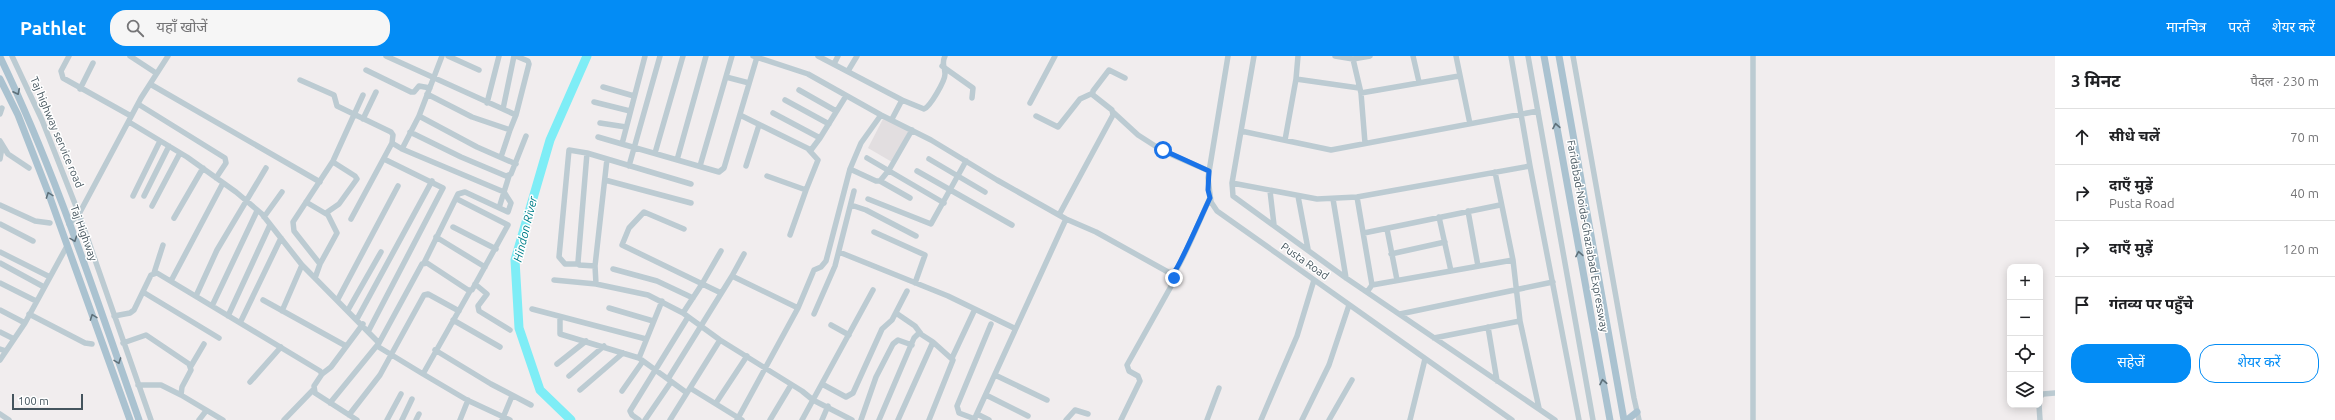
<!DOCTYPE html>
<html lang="hi">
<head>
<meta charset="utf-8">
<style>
  body { margin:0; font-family:Ubuntu,"Noto Sans Devanagari",sans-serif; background:#f6f6f6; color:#202124 }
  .controls { position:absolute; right:12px; bottom:12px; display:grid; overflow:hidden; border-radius:8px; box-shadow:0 2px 10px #0003 }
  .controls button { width:36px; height:36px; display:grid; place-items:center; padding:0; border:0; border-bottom:1px solid #e0e0e0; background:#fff; color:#202124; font:20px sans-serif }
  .scale { position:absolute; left:12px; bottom:10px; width:71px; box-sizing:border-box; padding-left:4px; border:2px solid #44545d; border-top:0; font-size:11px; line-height:14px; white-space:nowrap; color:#44545d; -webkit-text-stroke:3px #fff; paint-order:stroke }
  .stop { position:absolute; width:12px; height:12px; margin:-9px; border:3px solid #1a73e8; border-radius:50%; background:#fff }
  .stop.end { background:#1a73e8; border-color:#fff; box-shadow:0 1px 4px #0008 }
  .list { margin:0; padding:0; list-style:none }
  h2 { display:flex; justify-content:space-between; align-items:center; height:52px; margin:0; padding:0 16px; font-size:17px }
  h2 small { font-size:13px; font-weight:400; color:#757577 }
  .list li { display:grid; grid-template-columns:26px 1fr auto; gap:12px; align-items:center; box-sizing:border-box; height:56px; padding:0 16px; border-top:1px solid #e0e0e0 }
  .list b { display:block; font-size:15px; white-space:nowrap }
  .list p { margin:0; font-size:13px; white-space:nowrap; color:#757577 }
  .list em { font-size:13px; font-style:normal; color:#757577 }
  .actions { display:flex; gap:8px; padding:12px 16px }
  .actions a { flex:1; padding:9px 0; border:1px solid #038cf5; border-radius:16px; text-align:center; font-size:14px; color:#038cf5 }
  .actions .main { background:#038cf5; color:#fff }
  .icon { flex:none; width:22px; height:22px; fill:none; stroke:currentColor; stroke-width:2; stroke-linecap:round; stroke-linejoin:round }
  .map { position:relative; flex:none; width:2055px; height:364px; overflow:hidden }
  header { display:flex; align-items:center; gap:24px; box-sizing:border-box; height:56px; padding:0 20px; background:#038cf5; color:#fff }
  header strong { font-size:19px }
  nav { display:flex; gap:22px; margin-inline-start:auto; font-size:14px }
  .search { width:280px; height:36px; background:#f6f6f6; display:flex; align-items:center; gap:10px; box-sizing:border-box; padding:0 14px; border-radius:16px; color:#757577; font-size:15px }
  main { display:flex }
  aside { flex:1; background:#fff }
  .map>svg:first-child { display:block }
</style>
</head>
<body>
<header>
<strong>Pathlet</strong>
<div class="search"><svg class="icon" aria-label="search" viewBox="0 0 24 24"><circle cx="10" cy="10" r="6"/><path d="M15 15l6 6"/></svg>यहाँ खोजें</div>
<nav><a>मानचित्र</a><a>परतें</a><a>शेयर करें</a></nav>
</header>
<main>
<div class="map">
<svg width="2055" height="364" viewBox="0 0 2055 364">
  <rect width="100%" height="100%" fill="#f1edee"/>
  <path fill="#e2dee0" d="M884,61L909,74L892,106L868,92Z"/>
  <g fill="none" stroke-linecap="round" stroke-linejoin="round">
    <path stroke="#7eedf6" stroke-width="9" d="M571,364L540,334L519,272L515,204L550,84L587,0"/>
    <path stroke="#bccbd2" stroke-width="5.5" d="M12,0L42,64L79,158L151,364
      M69,0L61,15L63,22L131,60
      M130,0L156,17
      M386,0L516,59
      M442,0L419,60L477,91L516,108
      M448,0L479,14
      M645,0L622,88L719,116L724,112L757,1
      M753,0L808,18L881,59L931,84L997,124L1066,163L1096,176L1168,216L1174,217C1180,212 1204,154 1210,142
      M818,0L902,44L924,53C930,51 945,25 945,18C945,10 941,8 945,0
      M1228,0L1208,122L1211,146L1217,155L1512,364
      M1254,0L1232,127L1233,140L1346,222L1555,364
      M1335,0L1353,3L1370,0
      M1413,0L1419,26
      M1456,0L1470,68
      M1511,0L1530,110L1579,364
      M1528,0L1593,364
      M1573,0L1634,342L1639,364
      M1353,3L1361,37L1365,87
      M834,8L838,0
      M942,10L973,32L972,42
      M366,14L411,36H414L419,30L430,32
      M848,15L857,0
      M726,21L749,27
      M1296,23L1359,32
      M300,24L334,39L337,50L391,76L393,79L392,87L402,93
      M150,28L320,126
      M603,31L634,40
      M80,33L93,7
      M799,34L836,55
      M1361,37L1459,20
      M427,38L472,61L510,74L516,59L529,8L528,5L516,0
      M785,44L829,68
      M594,46L630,55
      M487,47L499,0
      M1030,47L1055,0
      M138,48L225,102L226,107L216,122
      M503,53L514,0
      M1113,56L1138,79L1163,95L1209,115
      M773,57L820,82
      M0,58L2,52
      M740,59L811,94L820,82L846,40
      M419,60L402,93L504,136L511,147L508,156L465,136L458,138L424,207
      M1036,60L1058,71L1080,43L1093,37
      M363,63L376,36
      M892,63L902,44
      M129,66L187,101L236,136L262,158L302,209L379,287
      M600,67L626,71
      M1241,75L1331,94L1538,55
      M410,76L461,101L506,120L511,118L526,80
      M598,81L622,88
      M1285,84L1296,23L1298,0
      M0,85L8,98L29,112
      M587,97L578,206L579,209L595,210
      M655,97L683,0
      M501,101L510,74
      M867,102L944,147
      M0,103L2,91
      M929,103L985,136
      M677,104L706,0
      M629,110L660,0
      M700,110L732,0
      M746,110L759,69
      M850,113L876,125H880L889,114L912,74
      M917,115L1012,169
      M767,120L806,134L790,179
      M605,124L691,147
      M880,125L910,142
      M1232,127L1317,143L1357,141L1530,110
      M806,134L818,104L809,94
      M1270,135L1274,169
      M133,140L160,85
      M144,140L169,90
      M1298,140L1308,193
      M1357,141L1372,229L1367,236
      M868,143L931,168L966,105
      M1333,143L1346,222
      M306,146L328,159L337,177L320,208
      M0,149L35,165L50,167
      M851,149L866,154L916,180
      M152,150L180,97
      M499,152L509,120
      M1468,155L1478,210
      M326,157L339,148L357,123L355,120L333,106
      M1059,159L1113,59L1112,54L1093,39V35L1109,14L1125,22
      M264,161L282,136
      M1439,161L1451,215
      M174,162L203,112
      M351,163L392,87
      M0,168L33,185
      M69,168L79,158L141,42L168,0
      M453,171L496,193
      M684,173L644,156L629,172L622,189L721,237
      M1387,173L1397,224
      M874,176L925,199L915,227
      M1364,177L1500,149
      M436,181L485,211
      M0,196L50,221
      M839,196L948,240L1014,272
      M1391,198L1445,186
      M1513,204L1520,265L1539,352
      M0,207L44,231
      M578,208H565L559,201L569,94L587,97L691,128
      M613,213L657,225L693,242
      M154,217L163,189
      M732,220L744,198
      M315,222L320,208L294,175L293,166L333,105L363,39
      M554,224L596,228L648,239L683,257L720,284L802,335L813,344L852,364
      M171,225L223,127
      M0,227L36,245
      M475,228L487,238L478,250L479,255L510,274
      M596,228L595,210L607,103
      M1372,229L1513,204L1495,116
      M470,235L423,318L467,344L510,364
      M143,236L219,282
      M196,240L217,194L266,112
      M338,243L398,130
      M263,244L346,290
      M212,250L257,155
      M609,252L653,265
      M532,253L646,283
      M0,254L25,267L67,190
      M348,254L381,196
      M282,255L302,209
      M683,257L702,228L721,195
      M896,257L915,270L921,278
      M29,258L85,287L92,288
      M814,258L835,210L854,135
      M1400,258L1553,226
      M114,260L130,257L134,254L151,219L157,217L320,315L322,318L314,330L315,337L357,364
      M228,260L270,169
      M560,261V278L639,302L687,337
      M357,263L432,125
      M453,264L500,291
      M240,267L281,182
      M831,269L849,279
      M1488,271L1497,325
      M369,274L443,132L384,103
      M0,276L14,283
      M1434,282L1520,265
      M123,287L146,279L189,308L191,314L182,331L181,339L223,364
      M377,290L423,318
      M0,293L6,295
      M435,294L491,328L531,349
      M639,302L662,245
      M952,302L975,253
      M0,304L25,267
      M557,308L586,285
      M191,310L204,288
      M322,318L331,311L363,268
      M995,319L1047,344
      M569,320L604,290
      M668,323L732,220L798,252
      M250,326L281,291
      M822,328L846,341L853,337L882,273L892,264L907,235
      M138,329H161L181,339
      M690,332L720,284
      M580,334L623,297
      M622,335L643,305
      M986,339L1028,360
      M2040,341L2043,338L2055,337
      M330,347L379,287L422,208L427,207L468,234H472L508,169L457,143
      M716,347L747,300
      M2039,349L2040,364
      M0,358L9,364
      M977,358L989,364
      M349,359L380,319L424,239L428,238L459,255
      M975,363L959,357L957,350L991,268
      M199,364L206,355
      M284,364L313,334
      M387,364L401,338
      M402,364L412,343
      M416,364L419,358
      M460,364L468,344
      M502,364L512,340
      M639,364L632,359L630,355L688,261
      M645,364L671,326
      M670,364L690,332L742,364
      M737,364L798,252L814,214L821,211L826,205L850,113L861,87L881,59
      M770,364L791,329
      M802,364L873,234
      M822,364L828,350
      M861,364L876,321L893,288L898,284L912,289
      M879,364L914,282L919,277L933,286L953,304L929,364
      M898,364L933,286
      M974,364L1066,163
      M1066,364L1075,354L1088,358
      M1121,364L1140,325L1138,320L1129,315L1127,309L1174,225V217
      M1207,364L1219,332
      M1261,364L1297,280L1314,224
      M1302,364L1329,309L1349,249
      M1329,364L1352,324
      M1410,364L1425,303
      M1753,364V0"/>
    <path stroke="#aac2d0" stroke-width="7" d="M1544,0L1610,364
      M1559,0L1624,364
      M0,1C56,117 96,242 139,364
      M0,23L18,59L48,136L130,364
      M1627,364L1637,356"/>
  </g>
  <defs><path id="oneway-chevron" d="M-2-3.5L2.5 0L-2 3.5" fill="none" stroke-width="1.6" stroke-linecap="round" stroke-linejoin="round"/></defs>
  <g stroke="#5e707a">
    <use href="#oneway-chevron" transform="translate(17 36) rotate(64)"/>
    <use href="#oneway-chevron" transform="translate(1556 70) rotate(-100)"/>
    <use href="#oneway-chevron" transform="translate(49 139) rotate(-110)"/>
    <use href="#oneway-chevron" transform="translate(74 183) rotate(70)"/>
    <use href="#oneway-chevron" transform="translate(1579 198) rotate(-100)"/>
    <use href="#oneway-chevron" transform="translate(93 261) rotate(-110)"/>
    <use href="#oneway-chevron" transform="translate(118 305) rotate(70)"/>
    <use href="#oneway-chevron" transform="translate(1603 326) rotate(-101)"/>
  </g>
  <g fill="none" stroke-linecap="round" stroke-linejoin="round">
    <path stroke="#1a73e8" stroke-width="5" d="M1163,94L1209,115L1208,134L1210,142C1204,154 1179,212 1174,216V222"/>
  </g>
  <g text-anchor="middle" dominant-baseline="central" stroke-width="3" stroke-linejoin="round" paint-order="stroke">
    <g font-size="11" fill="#44545d" stroke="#fff">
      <text transform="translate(57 76) rotate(67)">Taj highway service road</text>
      <text transform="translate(84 177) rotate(70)">Taj Highway</text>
      <text transform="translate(1588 180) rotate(80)">Faridabad-Noida-Ghaziabad Expressway</text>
      <text transform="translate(1305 205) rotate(35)">Pusta Road</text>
    </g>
    <g font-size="12" font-style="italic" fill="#04808b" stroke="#fff">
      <text transform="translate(525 173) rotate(-76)">Hindon River</text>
    </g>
  </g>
</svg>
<div class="controls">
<button>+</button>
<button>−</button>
<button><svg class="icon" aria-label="locate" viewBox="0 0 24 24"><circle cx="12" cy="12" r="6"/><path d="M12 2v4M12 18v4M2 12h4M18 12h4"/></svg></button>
<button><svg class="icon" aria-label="layers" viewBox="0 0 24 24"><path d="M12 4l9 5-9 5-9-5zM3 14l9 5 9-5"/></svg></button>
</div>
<div class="scale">100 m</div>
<div class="stop" style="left:1163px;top:94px"></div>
<div class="stop end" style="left:1174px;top:222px"></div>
</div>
<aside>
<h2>3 मिनट<small>पैदल · 230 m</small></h2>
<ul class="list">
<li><svg class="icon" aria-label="ahead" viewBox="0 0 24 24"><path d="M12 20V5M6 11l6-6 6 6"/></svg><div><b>सीधे चलें</b></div><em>70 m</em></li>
<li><svg class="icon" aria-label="right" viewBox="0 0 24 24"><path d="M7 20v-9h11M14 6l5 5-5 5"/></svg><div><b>दाएँ मुड़ें</b><p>Pusta Road</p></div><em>40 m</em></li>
<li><svg class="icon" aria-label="right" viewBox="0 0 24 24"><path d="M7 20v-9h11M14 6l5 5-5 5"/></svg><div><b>दाएँ मुड़ें</b></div><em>120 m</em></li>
<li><svg class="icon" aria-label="arrive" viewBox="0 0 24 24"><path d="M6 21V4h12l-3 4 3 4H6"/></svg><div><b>गंतव्य पर पहुँचे</b></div></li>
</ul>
<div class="actions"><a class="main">सहेजें</a><a>शेयर करें</a></div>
</aside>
</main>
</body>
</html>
